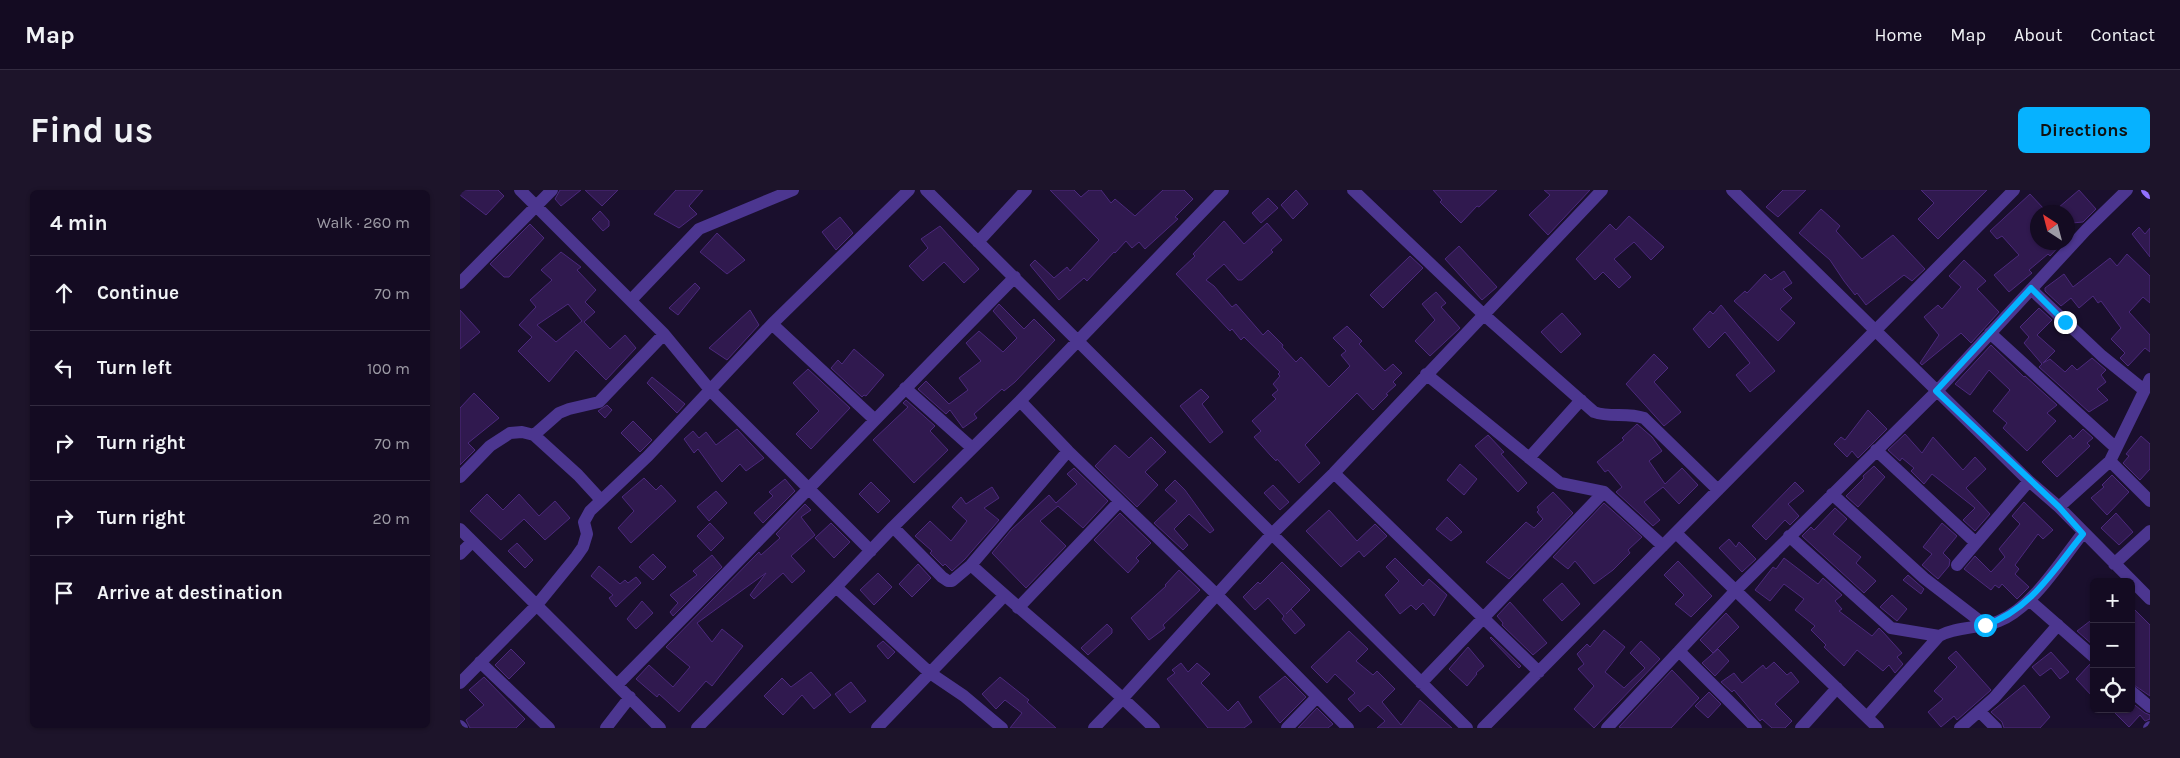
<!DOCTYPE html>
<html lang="en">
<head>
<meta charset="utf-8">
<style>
  body { margin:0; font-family:Karla,sans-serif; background:#1d142a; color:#f1f3f6 }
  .controls { position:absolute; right:15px; bottom:15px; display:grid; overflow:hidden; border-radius:8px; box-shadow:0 1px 4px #0004 }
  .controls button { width:45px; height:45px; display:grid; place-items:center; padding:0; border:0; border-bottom:1px solid #332b40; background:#140b22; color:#f1f3f6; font:25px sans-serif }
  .compass { position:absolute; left:1570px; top:15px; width:45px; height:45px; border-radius:50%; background:#140b22; box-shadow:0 1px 4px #0004; rotate:324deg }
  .stop { position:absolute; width:15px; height:15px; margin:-11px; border:4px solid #06b2ff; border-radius:50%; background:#fff }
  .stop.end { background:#06b2ff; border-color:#fff; box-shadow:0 1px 5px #0008 }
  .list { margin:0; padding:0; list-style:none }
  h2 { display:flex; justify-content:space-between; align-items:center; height:65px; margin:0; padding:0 20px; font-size:21px }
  h2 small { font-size:16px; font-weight:400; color:#9d9ba5 }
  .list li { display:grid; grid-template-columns:32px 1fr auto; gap:15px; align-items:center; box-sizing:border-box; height:75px; padding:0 20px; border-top:1px solid #332b40 }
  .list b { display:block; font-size:19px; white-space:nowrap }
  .list em { font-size:16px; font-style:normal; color:#9d9ba5 }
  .icon { flex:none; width:28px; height:28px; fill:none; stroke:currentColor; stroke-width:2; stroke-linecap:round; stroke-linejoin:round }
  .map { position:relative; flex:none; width:1690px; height:538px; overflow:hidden; border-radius:8px }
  header { display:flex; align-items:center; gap:30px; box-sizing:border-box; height:70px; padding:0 25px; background:#140b22; border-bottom:1px solid #332b40 }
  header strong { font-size:24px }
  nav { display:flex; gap:28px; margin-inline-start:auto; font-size:18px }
  .intro { display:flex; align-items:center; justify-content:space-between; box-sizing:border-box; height:120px; padding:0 30px }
  h1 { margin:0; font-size:35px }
  .button { padding:12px 22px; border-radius:8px; background:#06b2ff; color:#111; font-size:18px; font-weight:700 }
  main { display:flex; gap:30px; padding:0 30px }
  aside { flex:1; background:#140b22; border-radius:8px; box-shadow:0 1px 4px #0004 }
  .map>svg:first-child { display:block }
</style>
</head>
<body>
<header>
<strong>Map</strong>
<nav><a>Home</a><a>Map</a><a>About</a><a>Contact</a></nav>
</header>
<div class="intro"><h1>Find us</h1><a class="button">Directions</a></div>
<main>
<aside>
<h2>4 min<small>Walk · 260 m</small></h2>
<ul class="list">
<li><svg class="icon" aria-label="ahead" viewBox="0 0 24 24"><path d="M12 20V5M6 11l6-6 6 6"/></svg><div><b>Continue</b></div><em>70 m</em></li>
<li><svg class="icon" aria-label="left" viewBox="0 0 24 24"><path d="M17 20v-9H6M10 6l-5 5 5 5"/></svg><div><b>Turn left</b></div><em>100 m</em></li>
<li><svg class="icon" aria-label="right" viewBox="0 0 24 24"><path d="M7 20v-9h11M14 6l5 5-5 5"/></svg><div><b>Turn right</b></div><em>70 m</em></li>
<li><svg class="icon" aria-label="right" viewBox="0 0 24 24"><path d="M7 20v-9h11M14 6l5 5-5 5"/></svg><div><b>Turn right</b></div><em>20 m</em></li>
<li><svg class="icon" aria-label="arrive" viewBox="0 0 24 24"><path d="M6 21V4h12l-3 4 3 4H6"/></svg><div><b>Arrive at destination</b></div></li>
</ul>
</aside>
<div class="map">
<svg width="1690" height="538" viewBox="0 0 1690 538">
  <rect width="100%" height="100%" fill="#1a0f2d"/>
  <path fill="#30194f" stroke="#4c297d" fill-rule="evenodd" d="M0,0H38L44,6L26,25L0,5Z
    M100,0H121L101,16L95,9Z
    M125,0H158L142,16Z
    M216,0H243L229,16L237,24L219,38L194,24Z
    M590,0H614L621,7L629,0H641L651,13L655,9L675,26L703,0H724L733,9L715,27L718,29L685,59L679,52L672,58L666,51L655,63L654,62L627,91L624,88L599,110L570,75L575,70L594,88L607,77L610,81L639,50Z
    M836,0L848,14L833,29L821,15Z
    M973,0H1037L1019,17L1017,16L1001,33L980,12L982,10Z
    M1084,0H1130L1088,45L1069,25L1090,5Z
    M1323,0H1346L1318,27L1306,17Z
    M1461,0H1527L1478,49L1458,29L1474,13Z
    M1619,0L1636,19L1623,32L1612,33L1608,28V22H1603L1598,18Z
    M1570,4L1584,19L1578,22V52H1603L1590,66L1588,64L1569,80L1572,83L1549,102L1534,85L1559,65L1542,46L1537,49L1530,41Z
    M808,8L818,18L801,33L792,23Z
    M1361,19L1380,36L1376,41L1402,69L1433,45L1465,79L1452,91L1444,85L1406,115L1397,103L1395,105L1384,91L1370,70L1339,43Z
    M140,21L149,31V36L143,41L132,29Z
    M1169,26L1204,57L1191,70L1174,52L1154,69L1171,87L1159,98L1143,82L1135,90L1116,69L1150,34L1156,40Z
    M380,27L393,43L376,60L362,42Z
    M764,31L784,54L807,33L822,50L811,60L813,62L782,90H778L764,74L746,90L754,96L772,117L776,114L803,145L808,140L823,155L822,157L836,172L841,167L869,197L890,176L881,165L886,161L873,148L887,136L902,151L899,154L925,181L933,174L942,183L933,192L936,195L926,204L928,205L913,220L897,203L845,255L860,273L839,293L817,269L816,271L811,266L794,247L801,241L792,231L816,209L812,205L818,200L813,194L820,186L818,184L820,182L784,147L781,150L772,139L770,141L716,84L735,66L733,64Z
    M70,34L84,48L49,87H44L30,74Z
    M480,36L519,79L504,93L484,72L463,91L449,76L468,58L461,49Z
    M1679,37L1685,44L1690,38V67L1672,44Z
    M257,43L285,70L267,84L240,62Z
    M999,56L1037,97L1022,110L985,69Z
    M101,62L121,77L117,80L136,100L125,112L135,122L124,132L150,159L165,145L176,158L146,190L116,160L89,192L58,161L72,147L59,135L76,117L70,110L92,90L81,80ZM108,114L122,131L96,152L77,135Z
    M1667,64L1690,86V113L1683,107L1669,122L1690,145V162L1685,158L1668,176L1660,168L1665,163L1651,149L1661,138L1641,111L1638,113L1633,106L1619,118L1611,108L1601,116L1585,101V98L1604,84L1613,97L1650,68L1657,76Z
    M950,66L963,78L923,118L910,105Z
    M1504,70L1526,91L1517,99L1539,122L1511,153L1501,143L1462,175L1460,173L1479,145L1464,127L1478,115L1482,119L1501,97L1489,86Z
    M1324,81L1332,93L1323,99L1332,108L1320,119L1335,133L1318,151L1274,111L1285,101L1287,103L1305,84L1311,90Z
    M235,93L240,98L218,125L209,118Z
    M976,102L986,113L981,117L1000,138L970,166L955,151L975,130L962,114Z
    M539,114L564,139L574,129L595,150L555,192L544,201L542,199L514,224L517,228L503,238L490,220L486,224L458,199L466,191L489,214L508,200L499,188L521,171L506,153L519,141L543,162L557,148L533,121Z
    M1261,115L1315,181L1290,202L1276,185L1290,173L1265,142L1249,158L1233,139L1250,121L1253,124Z
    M1579,118L1592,130L1577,145L1595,161L1583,173L1590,169L1605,182L1612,175L1617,180L1632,168L1646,180L1641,185L1646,192L1637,199L1648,210L1629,222L1579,177L1582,174L1564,153L1569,147L1560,137Z
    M0,120L20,142L0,159Z
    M290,120L299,135L267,170L249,158Z
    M1102,123L1121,144L1101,163L1081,142Z
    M1531,155L1564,187L1565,186L1597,215L1587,223L1596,231L1567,261L1543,238L1547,233L1533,221L1550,200L1529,180L1510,205L1495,194Z
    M394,159L424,185L406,206L404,205L402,207L371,178L378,170L382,174Z
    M1194,164L1208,178L1194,192L1221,222L1204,236L1166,194Z
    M348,179L390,218L351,259L336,244L359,221L333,193Z
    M192,187L225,214L217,223L187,193Z
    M741,199L749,207L742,214L763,242L750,253L720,216Z
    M14,203L39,228L8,253L15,260L0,275V218Z
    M446,210L475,236L470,241L488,260L454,293L413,250L448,217L443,213Z
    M147,215L152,220L145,228L138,221Z
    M1408,220L1427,239L1398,268L1392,261L1387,267L1374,254L1381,247L1385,250Z
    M173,231L192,250L180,262L161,243Z
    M1177,234L1192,247L1202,261L1189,271L1205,294L1222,278L1238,295L1219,314L1203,297L1184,312L1200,330L1193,336L1156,302L1162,297L1148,280L1145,282L1137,272L1164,250L1162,248Z
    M277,239L304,268L286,281L280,274L262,292L238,259L234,263L224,249L233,241L239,248L246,242L256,255Z
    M1623,239L1633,248L1627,253L1630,256L1597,287L1582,272L1610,245L1613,249Z
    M1445,244L1462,263L1473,247L1503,280L1515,267L1526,279L1506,298L1530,324L1515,341L1503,330L1515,318L1472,284L1464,294L1451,281L1454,278L1442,268L1440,271L1428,260Z
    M1028,245L1044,262L1041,264L1067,293L1058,302L1015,256Z
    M1681,246L1690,254V279L1680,290L1663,273L1669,266L1666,264Z
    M691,247L706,262L685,282L698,295L677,317L635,276L655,255L669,268Z
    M1000,274L1017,289L1004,305L987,290Z
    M1414,276L1425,287L1398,317L1386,306L1404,288L1403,286Z
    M614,278L648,311L623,338L598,316L580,331L606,356L566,398L532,363L551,340L589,305L596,313L617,294L607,284Z
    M1652,285L1669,302L1647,325L1631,308L1644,297L1642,295Z
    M184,288L196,300L201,295L216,311L171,353L158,338L174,321L162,307Z
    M325,289L335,301L303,333L294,323L313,306L309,302Z
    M715,290L725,300L754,340L750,343L729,324L714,339L728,355L723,360L694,333L717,311L705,300Z
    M411,292L430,311L418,323L399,304Z
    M1335,292L1344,301L1328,314L1339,326L1330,335L1325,330L1306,350L1292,336Z
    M813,295L829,312L820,320L804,303Z
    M532,297L539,308L524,318L539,330L505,369L492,381L485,374L483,376L470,363L472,361L455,346L470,331L491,351L507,331L492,317L501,307L506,314Z
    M256,301L267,313L249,331L237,317Z
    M1093,302L1113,323L1049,389L1026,372L1066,332L1074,338L1083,329L1077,322L1079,320L1077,317Z
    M27,304L43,320L59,304L79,326L95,311L110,328L85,350L64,329L41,350L10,321Z
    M1564,312L1593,340L1583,349L1578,344L1555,375L1559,379L1555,384L1569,397L1557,409L1542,394L1539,398L1535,395L1531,400L1504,379L1515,366L1531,382L1545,367L1539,359L1560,334L1552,326Z
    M1144,313L1182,347L1168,360L1170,363L1153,380L1134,394L1115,371L1108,379L1093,367Z
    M345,314L351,320L341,327L355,345L331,366L345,381L332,393L323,383L294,409L290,405L306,383L237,433L252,452L262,439L283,456L252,496L246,491L219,522L199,504L197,507L176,489L189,475L213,497L230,477L206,457L295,366L299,362L301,365L320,348L316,344Z
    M1375,318L1387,329L1373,344L1401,367L1396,373L1416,391L1404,403L1342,346L1351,337L1354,340Z
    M869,320L897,351L915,334L927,346L904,367L899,361L881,377L846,341Z
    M660,323L691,353L676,368L679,371L668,383L634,350Z
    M1656,323L1673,342L1659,355L1641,338Z
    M987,327L1002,342L991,351L976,339Z
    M250,333L264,348L251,361L237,346Z
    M371,333L390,352L374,368L355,348Z
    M1482,333L1497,346L1483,363L1490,370L1489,376L1478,389L1462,375L1472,364L1463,357Z
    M1269,349L1276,357L1279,352L1296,369L1282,382L1259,358Z
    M57,353L73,370L65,378L48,361Z
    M193,364L206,377L193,390L179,377Z
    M252,365L262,377L213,426L210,422L218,413L210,405L237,385L233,381Z
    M935,368L963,396L969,389L987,405L974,426L963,413L956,420L951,415L940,424L925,405L939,391L926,377Z
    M1324,368L1358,394L1363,388L1382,405L1375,411L1382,419L1379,421L1412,446L1419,438L1423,442L1442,463L1437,467L1443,474L1435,483L1429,475L1423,481L1397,460L1384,476L1364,457L1366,455L1351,440L1355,436L1335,420L1344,409L1324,394L1310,411L1295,400L1313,377L1316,379Z
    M1218,371L1252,406L1231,427L1215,414L1224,405L1204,385Z
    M822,372L850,400L826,424L831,419L845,435L835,444L822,429L824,426L808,408L795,420L783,407L798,392L800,394Z
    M458,374L471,388L452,407L439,394Z
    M139,376L160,394L165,390L168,393L176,387L181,393L156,417L149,408L153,405L131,386Z
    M719,380L740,400L703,435L705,438L689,450L671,428L706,396L705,395Z
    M418,383L432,397L414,415L400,400Z
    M1448,385L1464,399L1461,404L1443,390Z
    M1102,393L1120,414L1102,431L1083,410Z
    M1432,405L1447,419L1437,431L1420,417Z
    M182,411L193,423L176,439L167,429Z
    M1050,412L1087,453L1073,465L1042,435L1043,433L1037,426Z
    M1671,416L1690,435V506L1671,493Z
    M1266,423L1279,437L1253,463L1240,450Z
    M1634,428V456L1617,441Z
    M647,434L652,439V443L628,465L621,458Z
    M1144,440L1165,457L1145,482L1164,498L1185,478L1170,463L1181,451L1200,469L1134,538L1114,519L1134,496L1118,479L1124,474L1117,464L1127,454L1130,457Z
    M889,441L908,459L896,471L913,485L917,481L935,499L922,512L941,535L960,510L992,538H917L925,531L908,515L900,522L888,509L895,503L875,484L867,493L851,477Z
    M1031,447L1061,476L1059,478L1030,448Z
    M423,451L435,462L428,469L417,456Z
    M1008,457L1024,476L1016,483L1017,484L1007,496L989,479Z
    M51,459L65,473L49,489L35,475Z
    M1258,459L1269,471L1255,486L1242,473Z
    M1496,461L1531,500L1497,530L1494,526L1481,537L1468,522L1483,509L1474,501L1497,477L1488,468Z
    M1591,462L1609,482L1600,489L1591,478L1580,486L1572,477Z
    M1314,472L1327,485L1331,482L1339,492L1315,514L1332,531L1325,538H1312L1302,529L1300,531L1274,500L1272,502L1261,492L1274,483L1282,493L1303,475L1306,479Z
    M721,473L728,482L737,473L750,484L741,493L768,521L778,511L792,532L784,538H748L707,489L715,483L712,480Z
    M1630,474L1634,475V508L1616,489Z
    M1212,480L1239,508L1211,538H1161L1159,537Z
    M351,482L371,505L354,519L342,505L323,525L304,506L322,488L331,497Z
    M825,486L846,507L820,533L799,507Z
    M24,487L65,529L56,538H10L6,530L24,515L9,500Z
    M540,487L569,510L567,512L596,538H550L562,523L545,510L536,519L522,504Z
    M391,492L406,511L390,523L375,504Z
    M1564,495L1590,527L1580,538H1544L1542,532L1531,522Z
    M1249,502L1261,514L1248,528L1235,516Z
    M1671,512L1685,523L1690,525V529L1685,531L1680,525L1669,537L1651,519H1671Z
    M857,518L873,534L868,538H838Z"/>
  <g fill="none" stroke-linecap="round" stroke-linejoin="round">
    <path stroke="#4c3690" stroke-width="12" d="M60,0L204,144L251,201L411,361
      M466,0L1007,538
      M893,0L1023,124L1134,222C1150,228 1167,222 1184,228L1258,300
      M1272,0L1569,291L1599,317L1690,409
      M518,52L566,0
      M0,93L92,0
      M1571,99L1642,166L1684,200
      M171,110L239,39L333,0
      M312,134L414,229
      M1530,143L1656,258
      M966,184L1100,293L1144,302L1203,356
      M445,198L511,257
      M560,211L608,261L757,405L888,538
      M74,245L99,223L109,219L139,212L204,144
      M1416,260L1516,353
      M1069,268L1121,210
      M1650,271L1690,311
      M874,283L1079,482
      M0,287L30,256L50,243L62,242L74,245L118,285L141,310
      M1372,304L1464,388L1525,435
      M1599,317L1650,271L1690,189
      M433,337L482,387L488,391H492L511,375L608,261
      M0,339L200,538
      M1216,343L1418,538
      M1329,346L1431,438L1479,446
      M0,364L12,352
      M1654,374L1690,341
      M511,375C571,430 636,481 694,538
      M1497,375L1569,291
      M376,397L470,483L504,506L542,538
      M1569,410L1634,467
      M558,418L660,311
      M1219,461L1296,538
      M20,472L89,538
      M0,493L76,416L116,367L123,357L127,344L124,332L130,321L188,266L312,134L449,0
      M961,493L1144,302
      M157,495C291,360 421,222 555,87
      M1671,501L1690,517
      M1519,521L1536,538
      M1407,527L1479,446C1497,436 1520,439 1539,431C1573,417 1600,372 1623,343
      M0,536L2,538
      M146,538L170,507
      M237,538L376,397L433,337L560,211L763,0
      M417,538L544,406
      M634,538L663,508L811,345L874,283L1142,0
      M827,538L857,507
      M1023,538L1554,0
      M1147,538L1276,400L1477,201L1626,40L1667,0
      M1341,538L1377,498
      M1500,538L1534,508L1598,435
      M1689,538L1690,537"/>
    <path stroke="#9371ff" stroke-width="12" d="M1687,0L1690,3"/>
  </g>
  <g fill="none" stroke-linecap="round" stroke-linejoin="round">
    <path stroke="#06b2ff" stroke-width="6" d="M1525,435C1570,421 1595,378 1623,344L1599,317L1476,201L1571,98L1605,132"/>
  </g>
</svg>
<div class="controls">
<button>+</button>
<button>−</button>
<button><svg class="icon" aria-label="locate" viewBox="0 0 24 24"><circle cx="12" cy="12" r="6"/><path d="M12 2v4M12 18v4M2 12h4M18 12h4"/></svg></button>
</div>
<svg class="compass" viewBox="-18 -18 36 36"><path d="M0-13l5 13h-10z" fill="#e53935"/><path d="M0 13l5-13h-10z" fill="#9d9ba5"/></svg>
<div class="stop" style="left:1525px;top:435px"></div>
<div class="stop end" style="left:1605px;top:132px"></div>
</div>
</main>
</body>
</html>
